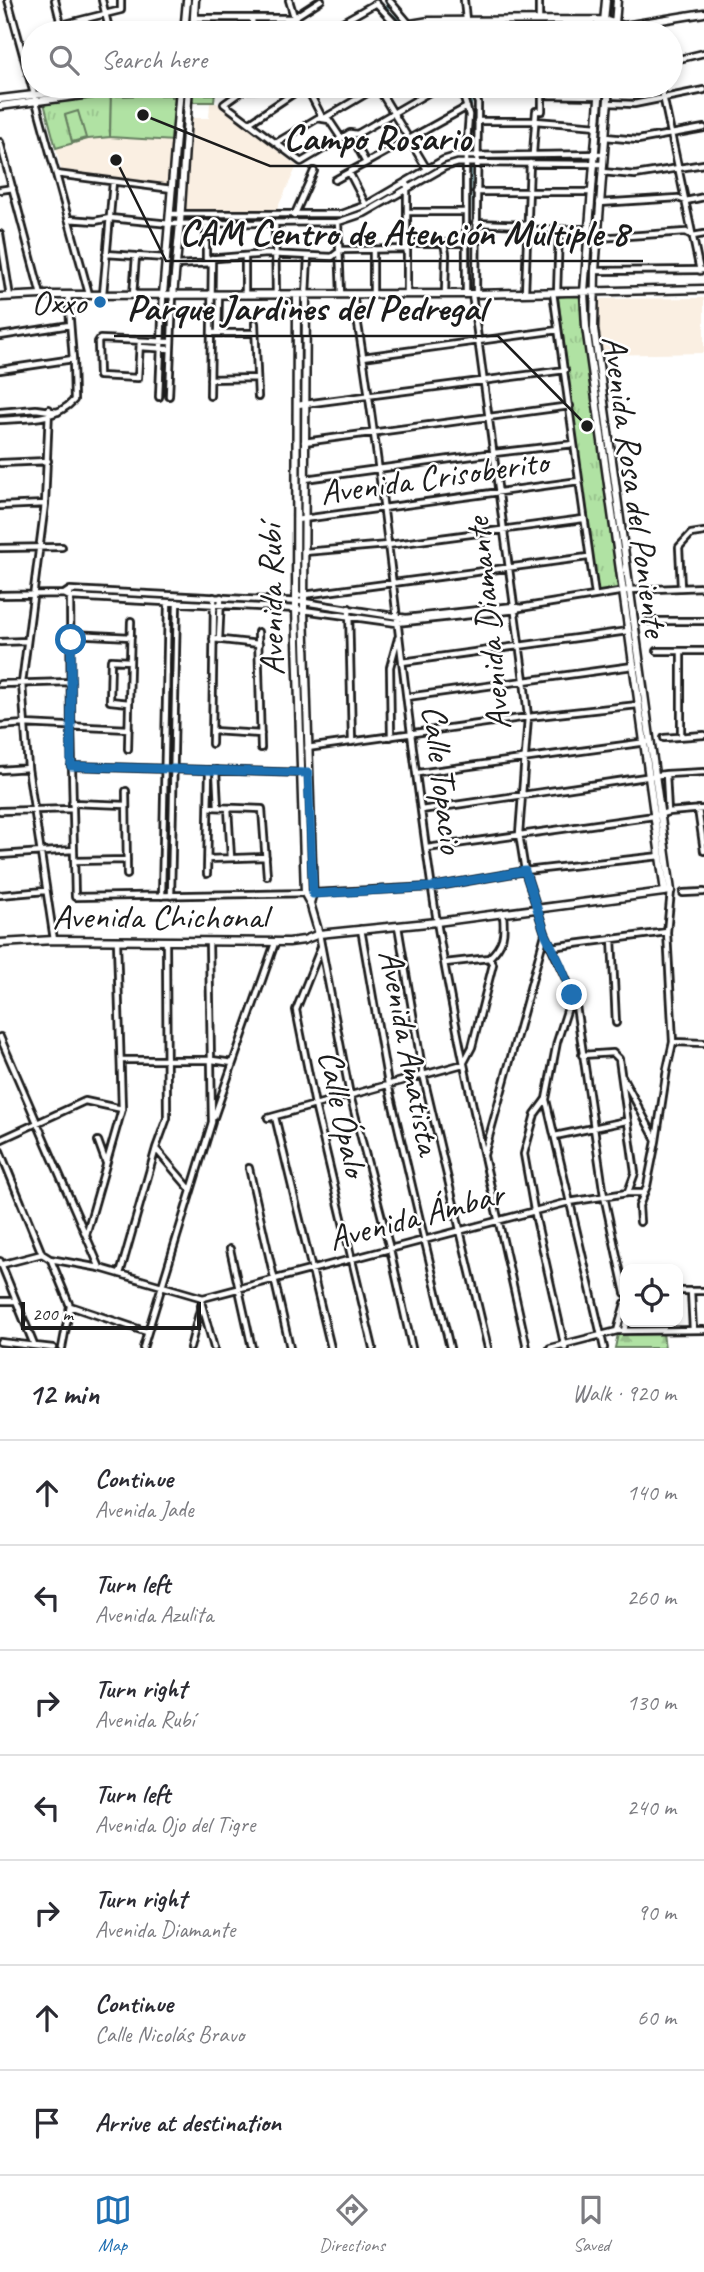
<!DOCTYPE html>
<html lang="en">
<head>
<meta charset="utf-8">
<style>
  body { margin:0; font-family:Caveat,sans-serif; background:#f2f2f3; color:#2b2b33 }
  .controls { position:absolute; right:21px; bottom:21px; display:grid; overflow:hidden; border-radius:14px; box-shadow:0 4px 10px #0003 }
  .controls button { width:63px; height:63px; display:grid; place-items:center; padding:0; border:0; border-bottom:2px solid #e1e1e2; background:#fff; color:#2b2b33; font:35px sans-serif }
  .scale { position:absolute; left:21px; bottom:18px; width:180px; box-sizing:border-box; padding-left:7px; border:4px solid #1c1c1c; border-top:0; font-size:19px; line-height:24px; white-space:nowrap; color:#1c1c1c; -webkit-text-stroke:5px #fff; paint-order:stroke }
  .stop { position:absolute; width:21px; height:21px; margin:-16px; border:5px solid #1f6fb2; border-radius:50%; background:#fff }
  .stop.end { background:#1f6fb2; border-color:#fff; box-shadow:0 2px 7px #0008 }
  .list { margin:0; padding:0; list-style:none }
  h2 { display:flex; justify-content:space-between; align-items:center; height:91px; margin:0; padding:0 28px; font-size:30px }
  h2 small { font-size:23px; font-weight:400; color:#7c7c81 }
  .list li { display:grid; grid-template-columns:46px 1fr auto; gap:21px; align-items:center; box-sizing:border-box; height:105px; padding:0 28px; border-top:2px solid #e1e1e2 }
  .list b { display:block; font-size:26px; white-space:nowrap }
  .list p { margin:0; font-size:23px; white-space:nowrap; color:#7c7c81 }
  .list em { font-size:23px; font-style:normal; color:#7c7c81 }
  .icon { flex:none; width:38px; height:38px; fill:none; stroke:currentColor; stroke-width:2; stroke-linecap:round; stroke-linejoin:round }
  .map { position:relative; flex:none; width:704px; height:1348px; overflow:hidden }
  .search { position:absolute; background:#fff; box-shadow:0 4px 10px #0003; left:21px; right:21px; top:21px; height:77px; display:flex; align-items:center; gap:18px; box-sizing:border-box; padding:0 24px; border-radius:38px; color:#7c7c81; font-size:26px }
  .sheet { height:826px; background:#fff }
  nav { display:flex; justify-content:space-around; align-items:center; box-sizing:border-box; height:98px; border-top:2px solid #e1e1e2; background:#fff; font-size:19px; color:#7c7c81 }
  nav a { display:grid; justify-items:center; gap:4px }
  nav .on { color:#1f6fb2 }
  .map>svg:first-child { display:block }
</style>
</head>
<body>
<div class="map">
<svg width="704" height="1348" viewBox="0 0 704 1348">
  <defs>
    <pattern id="grass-tufts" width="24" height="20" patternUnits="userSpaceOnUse" patternTransform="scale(1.75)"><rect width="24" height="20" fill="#b0e2a3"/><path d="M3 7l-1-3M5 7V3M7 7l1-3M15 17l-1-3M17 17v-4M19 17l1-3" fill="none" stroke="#97c18c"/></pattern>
    <pattern id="forest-firs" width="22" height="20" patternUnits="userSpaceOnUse" patternTransform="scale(1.75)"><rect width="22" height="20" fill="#b0e2a3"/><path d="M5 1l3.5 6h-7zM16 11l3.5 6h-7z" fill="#97c18c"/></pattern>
  </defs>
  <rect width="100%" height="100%" fill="#fff"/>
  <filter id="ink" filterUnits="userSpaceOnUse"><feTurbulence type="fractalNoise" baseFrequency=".0143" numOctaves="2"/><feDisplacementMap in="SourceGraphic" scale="14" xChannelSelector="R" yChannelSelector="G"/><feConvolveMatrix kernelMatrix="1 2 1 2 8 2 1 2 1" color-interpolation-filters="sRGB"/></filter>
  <g filter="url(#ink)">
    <path fill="#faefe2" d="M210,103H217L297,166L277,209H184L190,118H209Z
      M110,137L174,141L170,186L62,173L56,148L88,139Z
      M704,298V353L602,355L596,299Z"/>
    <path fill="url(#grass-tufts)" stroke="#667f60" stroke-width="2" d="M111,93L110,137L88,139L56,148L44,103Z
      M582,294L620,590L596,593L558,297Z"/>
    <path fill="url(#forest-firs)" stroke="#667f60" stroke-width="2" d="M663,1333L665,1348H615L618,1334Z"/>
    <path fill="#b0e2a3" stroke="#667f60" stroke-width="2" d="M192,91H215L214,102H191Z
      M171,92V97H177L174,141L110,137L111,93Z
      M78,111L86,138L72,142L65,115Z"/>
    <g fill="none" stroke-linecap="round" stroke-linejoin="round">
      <path stroke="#58898e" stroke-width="2" d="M385,0L389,11L404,25
        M462,86L471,103V153
        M469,280L471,166"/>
      <g stroke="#1c1c1c" stroke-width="10">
        <path id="street" d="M8,0L89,294
          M55,0L63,33
          M102,0L110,33
          M289,0L299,33
          M389,0L417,33
          M464,0L466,20
          M539,0V20
          M376,3L404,33
          M194,18H293L321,0
          M252,18L253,33
          M648,23L650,33
          M61,25L121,10V0
          M323,33L376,3
          M671,61L704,53
          M306,86L323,119L329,120L341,138
          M377,86L427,169
          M456,86L463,95L469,115L466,155V293
          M468,86L473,91L478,103L476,294
          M661,86L700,271
          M245,89L224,104L301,162L350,133L357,134L440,86
          M473,91H542
          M542,95L599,96
          M608,103L634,104L704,90
          M477,121H535L598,126
          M249,123L303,87
          M350,133L366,163
          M605,137L638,140L704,128
          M0,142L41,295
          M276,143L318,118L323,119L379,86
          M533,154L536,111H542V86
          M349,172L366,205
          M602,172L635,175L704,164
          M56,174L172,189
          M335,180L467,107
          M407,181V293
          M0,190L13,188
          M476,192H591
          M599,203L678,198L686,201L704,197
          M407,212H466
          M171,214H341L366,205L443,160L456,156L603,154
          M294,216L314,171
          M68,219L95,221L110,218L170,224L338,222L365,213L445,167L458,163L602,164
          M338,222L341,294
          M206,223V259L267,254L332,257L341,250L407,249
          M275,223L276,295
          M476,223L527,225
          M527,230L588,229
          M0,234L10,297
          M598,238L686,232L693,236L704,234
          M408,243H466
          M444,243L446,254L445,293
          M373,249V294
          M106,254L166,258
          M245,258V295
          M176,265L212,263
          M595,271L704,270
          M553,292L595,595
          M525,293L530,163
          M557,293L559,230
          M103,294L113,182
          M353,294C388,502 404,714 437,922C461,1066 496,1206 527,1348
          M472,294L524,680L528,717L519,834L525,871L545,933L575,999L604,1196L625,1293
          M133,295L136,256
          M306,295L308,257
          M255,323L258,397
          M211,333H255
          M218,333L219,295
          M0,336L70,325
          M140,341L138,378L99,376L98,342L100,339L171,342
          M140,347L170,349
          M363,357L558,330
          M0,370L73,359
          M210,379L257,378
          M169,396L173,296
          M210,396L212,258
          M159,397L163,295
          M297,405L565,370
          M49,409L45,504L22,683L28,768L54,940
          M0,412L36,409L58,412
          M0,420C26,418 55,421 74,400L73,359L68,295
          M304,442L570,406
          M0,463L48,461
          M305,479L494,453L574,444
          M0,506L45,504
          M296,520L579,481
          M0,548L62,547
          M304,552L388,545L583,519
          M681,587L679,547L691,534L704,532
          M70,590L71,725L75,897L313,893L432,887L525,871L660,856
          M64,594L70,590L304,602L406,618L514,606L520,608L631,590L704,587
          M0,595L64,594L70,597L296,609L396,623L517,610
          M296,596L588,557
          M349,608L352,742
          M649,621H704
          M258,632L261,748
          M71,634L131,637
          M213,639L259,644
          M219,640L221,597
          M0,642L27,641
          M657,651H704
          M681,651V735
          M402,662L628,631
          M0,684L71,682
          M407,697L633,666
          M129,703L110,701L111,660L130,661
          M0,726L23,724L129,729
          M213,731L261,734
          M391,737L390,667L398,638
          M664,738L704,735
          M212,744L214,597
          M307,748L528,717L638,705
          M128,749L131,621
          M71,766L308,773
          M0,770L28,768
          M216,770L218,807
          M418,773L647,742
          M666,774L668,812
          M126,791L127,875
          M72,803L126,805
          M209,807L262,809L267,876
          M228,808L231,858
          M698,809L704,851
          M421,810L666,774L704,772
          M0,811L72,809
          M427,848L654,816L668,812L704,809
          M0,855L73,850
          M208,859L266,857
          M74,861L127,860
          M207,874L209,770
          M683,893L704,892
          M0,895L45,891
          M162,896L168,603
          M171,896L177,602
          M398,926L423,1074L488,1348
          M361,929L388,1084L450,1348
          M319,934L350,1095L390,1249L412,1348
          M612,938L616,1023
          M321,947L296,1010L315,1105L373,1348
          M551,947L667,932
          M489,958C504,944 505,934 503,914
          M445,963L489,958
          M0,1037L100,1268
          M673,1042L704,1043
          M582,1055L613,1053L619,1059L635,1173L628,1192
          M121,1060H212L233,1063
          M622,1076L656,1140
          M546,1100L604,1348
          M214,1117L275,943
          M275,1117L331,1348
          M268,1118L463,1064L472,1047L493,964L489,958
          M555,1136L626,1121
          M0,1140L85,1101L122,1109
          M98,1141L106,1163
          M156,1149L191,1190
          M0,1151L42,1254
          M484,1155L545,934
          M249,1168L290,1348
          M640,1222L639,1206L647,1186L656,1141L667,1069L673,1042L667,932L671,891
          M86,1235L122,1109L117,941
          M230,1249L252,1348
          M51,1260L70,1306L62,1348
          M0,1261L34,1345
          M0,1265L42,1254L50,1259L100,1268L203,1298L569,1202L627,1193H643
          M120,1274L156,1148L167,1118L166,941
          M678,1291H704
          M691,1291L693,1330
          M0,1301H16
          M202,1305L214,1348
          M70,1306L147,1332
          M617,1331L704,1330
          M624,1331L626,1322
          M0,1342L53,1348
          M143,1348L212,1122L209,942
          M190,1348L203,1298
          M550,1348L617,1331L625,1303
          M565,1348L534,1210L524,1154L535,1114L546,1099L557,1042L572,995"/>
      </g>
      <g stroke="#1c1c1c" stroke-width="11">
        <path id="secondary" d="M615,24L617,0
          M414,29H614L624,26L704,13
          M184,33L187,0
          M193,33L195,0
          M390,33L411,24L429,21L604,20L624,26
          M603,33L606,0
          M600,86L584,292L586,327L665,892
          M0,99L109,86
          M0,106L113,91L292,88L308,86
          M163,295L180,88
          M297,295L296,609L305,894L310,903L319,934
          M306,295L304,610L313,893L310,903
          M173,296L180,223L189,86
          M0,297L41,295L472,294L704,289
          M0,943L54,940L289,942L304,940L319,934L437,922L671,891L594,329L595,271L609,86"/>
      </g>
      <use href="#street" stroke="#fff" stroke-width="4.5"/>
      <use href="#secondary" stroke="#fff" stroke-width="6"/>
      <g stroke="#1c1c1c" stroke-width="11" stroke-linecap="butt">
        <path id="secondary-bridge" d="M407,32L414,29"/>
      </g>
      <use href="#secondary-bridge" stroke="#fff" stroke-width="6"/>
    </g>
  </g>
  <g fill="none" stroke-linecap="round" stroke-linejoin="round" filter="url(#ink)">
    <path stroke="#1f6fb2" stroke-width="9" d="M71,640V766L308,773L313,894L432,887L525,871L545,933L561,966L572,995"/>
  </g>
  <circle fill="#1f6fb2" stroke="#fff" stroke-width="2.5" cx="100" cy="302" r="7"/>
  <g text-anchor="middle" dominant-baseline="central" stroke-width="5" stroke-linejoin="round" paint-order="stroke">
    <g font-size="35" fill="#1c1c1c" stroke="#fff" text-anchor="end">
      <text x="86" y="302">Oxxo</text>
    </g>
    <g font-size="35" fill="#1c1c1c" stroke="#fff">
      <text transform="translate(434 477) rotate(-8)">Avenida Crisoberito</text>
      <text transform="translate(635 486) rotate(82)">Avenida Rosa del Poniente</text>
      <text transform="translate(271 600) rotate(-91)">Avenida Rubí</text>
      <text transform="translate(488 624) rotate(-96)">Avenida Diamante</text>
      <text transform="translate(443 779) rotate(83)">Calle Topacio</text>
      <text x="160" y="916">Avenida Chichonal</text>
      <text transform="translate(410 1052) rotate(79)">Avenida Amatista</text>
      <text transform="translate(343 1113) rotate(78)">Calle Ópalo</text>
      <text transform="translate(416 1216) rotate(-15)">Avenida Ámbar</text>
    </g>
  </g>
  <path fill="none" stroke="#1c1c1c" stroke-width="2.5" d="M143 115L270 166H485M116 160L166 261H643M587 426L498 336H114"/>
  <g fill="#1c1c1c" stroke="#fff" stroke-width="2.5">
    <circle cx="143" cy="115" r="7"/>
    <circle cx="116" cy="160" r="7"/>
    <circle cx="587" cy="426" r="7"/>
  </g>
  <g font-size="37" text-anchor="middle" font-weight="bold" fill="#1c1c1c" stroke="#fff" stroke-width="5" stroke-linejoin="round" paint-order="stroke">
    <text x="377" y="150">Campo Rosario</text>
    <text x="404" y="245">CAM Centro de Atención Múltiple 8</text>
    <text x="306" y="320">Parque Jardines del Pedregal</text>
  </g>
</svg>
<div class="controls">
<button><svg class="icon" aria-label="locate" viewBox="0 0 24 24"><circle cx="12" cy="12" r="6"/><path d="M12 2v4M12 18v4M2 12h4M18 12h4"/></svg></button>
</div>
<div class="scale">200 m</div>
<div class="stop" style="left:71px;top:640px"></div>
<div class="stop end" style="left:572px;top:995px"></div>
<div class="search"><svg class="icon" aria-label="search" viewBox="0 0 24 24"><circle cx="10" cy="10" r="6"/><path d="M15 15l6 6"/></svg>Search here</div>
</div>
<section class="sheet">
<h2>12 min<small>Walk · 920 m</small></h2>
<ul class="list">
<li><svg class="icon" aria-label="ahead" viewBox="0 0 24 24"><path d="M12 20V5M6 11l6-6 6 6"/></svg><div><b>Continue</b><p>Avenida Jade</p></div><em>140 m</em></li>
<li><svg class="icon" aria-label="left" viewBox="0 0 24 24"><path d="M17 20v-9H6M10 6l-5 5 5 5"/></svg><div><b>Turn left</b><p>Avenida Azulita</p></div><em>260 m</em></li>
<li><svg class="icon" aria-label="right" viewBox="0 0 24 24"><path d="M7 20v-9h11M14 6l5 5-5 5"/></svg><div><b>Turn right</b><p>Avenida Rubí</p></div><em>130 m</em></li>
<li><svg class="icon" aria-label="left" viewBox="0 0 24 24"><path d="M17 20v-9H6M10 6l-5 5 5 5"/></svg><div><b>Turn left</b><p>Avenida Ojo del Tigre</p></div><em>240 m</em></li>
<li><svg class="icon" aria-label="right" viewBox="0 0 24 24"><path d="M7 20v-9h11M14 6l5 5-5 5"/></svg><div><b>Turn right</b><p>Avenida Diamante</p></div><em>90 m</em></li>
<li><svg class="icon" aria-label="ahead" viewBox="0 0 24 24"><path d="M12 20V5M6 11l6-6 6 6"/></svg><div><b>Continue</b><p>Calle Nicolás Bravo</p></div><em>60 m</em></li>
<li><svg class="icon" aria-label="arrive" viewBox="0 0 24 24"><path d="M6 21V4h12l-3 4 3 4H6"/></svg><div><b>Arrive at destination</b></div></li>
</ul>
</section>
<nav>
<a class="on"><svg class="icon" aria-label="map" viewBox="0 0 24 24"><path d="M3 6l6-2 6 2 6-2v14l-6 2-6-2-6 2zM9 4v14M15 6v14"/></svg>Map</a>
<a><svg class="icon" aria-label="directions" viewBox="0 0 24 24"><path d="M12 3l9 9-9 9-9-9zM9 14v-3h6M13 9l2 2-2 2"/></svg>Directions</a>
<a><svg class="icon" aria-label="saved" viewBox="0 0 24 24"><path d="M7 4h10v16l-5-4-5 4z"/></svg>Saved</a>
</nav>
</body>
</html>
